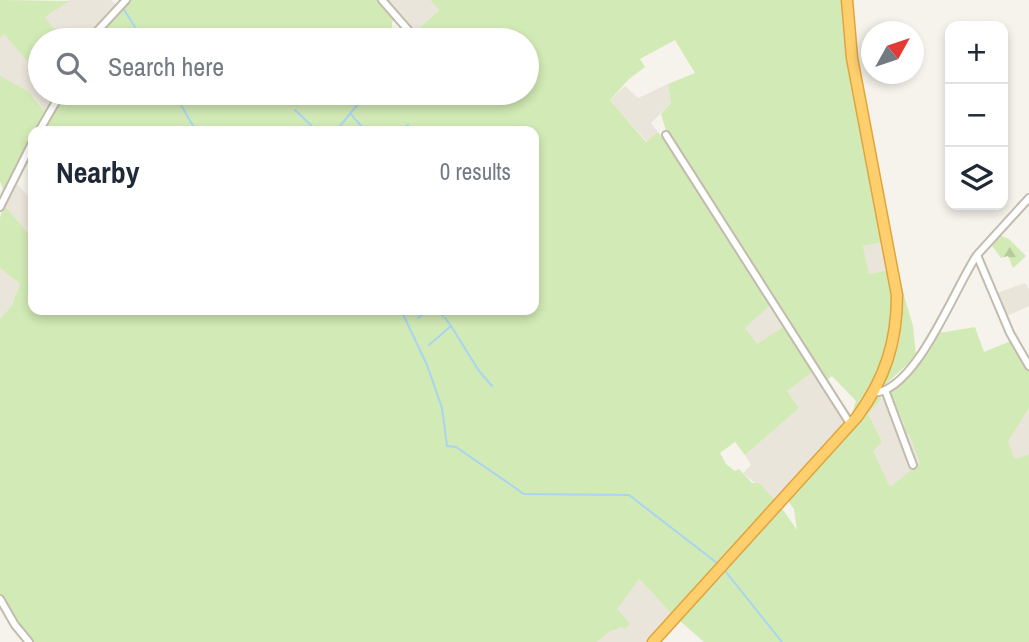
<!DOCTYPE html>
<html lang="en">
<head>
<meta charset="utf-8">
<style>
  body { margin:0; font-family:"Archivo Narrow",sans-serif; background:#f6f6f7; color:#1f2937 }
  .controls { position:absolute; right:21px; top:21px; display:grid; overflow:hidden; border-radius:14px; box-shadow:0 4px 10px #0003 }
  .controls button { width:63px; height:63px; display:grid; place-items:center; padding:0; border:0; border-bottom:2px solid #e0e1e3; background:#fff; color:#1f2937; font:35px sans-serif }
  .compass { position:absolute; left:861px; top:21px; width:63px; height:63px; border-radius:50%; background:#fff; box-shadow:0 4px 10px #0003; rotate:50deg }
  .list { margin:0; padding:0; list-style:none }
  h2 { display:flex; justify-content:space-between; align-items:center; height:91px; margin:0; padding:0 28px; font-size:30px }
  h2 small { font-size:23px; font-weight:400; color:#747a83 }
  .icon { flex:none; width:38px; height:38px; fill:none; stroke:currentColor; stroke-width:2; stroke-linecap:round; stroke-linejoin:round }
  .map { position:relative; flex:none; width:1029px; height:642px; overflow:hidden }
  .search { position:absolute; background:#fff; box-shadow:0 4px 10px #0003; left:28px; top:28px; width:511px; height:77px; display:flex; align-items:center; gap:18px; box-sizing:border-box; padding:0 24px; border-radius:38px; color:#747a83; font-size:26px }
  .panel { position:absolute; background:#fff; box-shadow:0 4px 10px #0003; left:28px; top:126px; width:511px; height:189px; border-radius:14px }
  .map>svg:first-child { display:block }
</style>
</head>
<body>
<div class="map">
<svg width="1029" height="642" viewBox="0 0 1029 642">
  <defs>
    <pattern id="forest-firs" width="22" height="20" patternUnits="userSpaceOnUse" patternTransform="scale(1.75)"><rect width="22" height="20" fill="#d2eab5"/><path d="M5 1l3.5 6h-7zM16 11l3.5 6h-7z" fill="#b6ca9c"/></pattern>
  </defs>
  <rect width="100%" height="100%" fill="#f6f3ec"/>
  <path fill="#eae5da" d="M69,0H111L116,5L84,40H63L45,17Z
    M385,0H430L439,10L414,33Z
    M4,33L33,68L40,53V93H57L46,113L35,98L0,76V38Z
    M668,84L671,103L651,123L658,132L647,142L610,100L625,86L638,98Z
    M15,182L33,201V239L4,205Z
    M883,242L888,270L869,274L863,246Z
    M0,268L20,284L12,305L0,319Z
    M1025,283L1029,289V306L1007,316L997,293Z
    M773,303L786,325L757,345L745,328Z
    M814,371L845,419L843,425L775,500L743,473L751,465L745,455L799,408L787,391Z
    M889,391L905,426L902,428L909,433L921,463L890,488L873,451L868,413Z
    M1029,408V454L1015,459L1008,442Z
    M639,579L673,615L649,642H597L609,632L629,624L616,609Z"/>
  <path fill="#d2eab5" d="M0,0L69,1L45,17L63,40H40V53L33,68L4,34L0,38Z
    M128,0H381L396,19L392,22V40H92Z
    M430,0H842L846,53L883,242L863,246L869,274L888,270C907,301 880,390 852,414L856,401L832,376L825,381L667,134L661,114L671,103L668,84L695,73L675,40L640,59L645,67L629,79L610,100L646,142L658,132L773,303L745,328L757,344L786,325L814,371L787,391L799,408L745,455L735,442L720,453L726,464L735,471L739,469L752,483H759L775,500L673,615L639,579L617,609L630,624L624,629L622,627L609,632L597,642H33L17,625L0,594V319L12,305L20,284L0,268V218L4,205L33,239V310H534V131H42L63,93H527V40H420L414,33L439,10Z
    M0,76L28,91L46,113L33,131L4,192L0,181Z
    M903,292L913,326L916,356L884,386L899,343Z
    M975,327L984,352L1013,340L1029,368V408L1008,442L1015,459L1029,454V642H704L680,621L781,507L797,530L794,509L787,500L862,417L876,397L882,398L868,414L882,442L873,451L890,487L920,463L909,434L904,435L901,428L905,426L889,391L923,357L939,333Z"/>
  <path fill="url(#forest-firs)" d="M999,235L1009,239L1026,256L1013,268L1008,256L1001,258L990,243Z"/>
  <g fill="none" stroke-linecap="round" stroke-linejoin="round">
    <path stroke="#a9d4f2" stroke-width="2" d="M123,8L143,40
      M174,93L196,131
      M295,110L317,131
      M351,114L355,119
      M356,120L362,127
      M339,130L340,131
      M364,130L365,131
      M336,131L358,104
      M400,131L408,125
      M401,310L427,365L442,408L447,446L456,447L524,494L629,495L717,563
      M438,310L443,316
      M418,318L429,310
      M451,326L479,371L492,386
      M429,345L451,326L445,318
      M726,572L782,642"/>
    <g stroke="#c2bbae" stroke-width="10">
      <path id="minor" d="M382,0L417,40
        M89,40L126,0
        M39,131L61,93
        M666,135L851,425
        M1029,198L977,255L1010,333L1029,366
        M0,207L33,141
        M885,390L913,465
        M874,393C917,390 955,287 977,255
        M0,599L15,625L29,642"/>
    </g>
    <g stroke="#e0a43c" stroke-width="13">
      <path id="highway" d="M653,642L857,417C885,379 897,342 897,295L852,58L847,0"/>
    </g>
    <use href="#minor" stroke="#fff" stroke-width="6"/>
    <use href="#highway" stroke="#ffcf6e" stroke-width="10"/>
  </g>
</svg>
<div class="controls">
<button>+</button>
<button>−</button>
<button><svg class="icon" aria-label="layers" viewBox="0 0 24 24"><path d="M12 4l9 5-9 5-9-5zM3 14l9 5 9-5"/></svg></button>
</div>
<svg class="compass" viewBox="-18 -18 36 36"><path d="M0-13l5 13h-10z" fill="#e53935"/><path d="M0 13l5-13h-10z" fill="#747a83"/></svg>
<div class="search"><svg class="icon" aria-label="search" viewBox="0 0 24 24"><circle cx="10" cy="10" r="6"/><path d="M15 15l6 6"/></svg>Search here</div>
<section class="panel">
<h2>Nearby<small>0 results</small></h2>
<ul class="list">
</ul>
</section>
</div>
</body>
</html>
